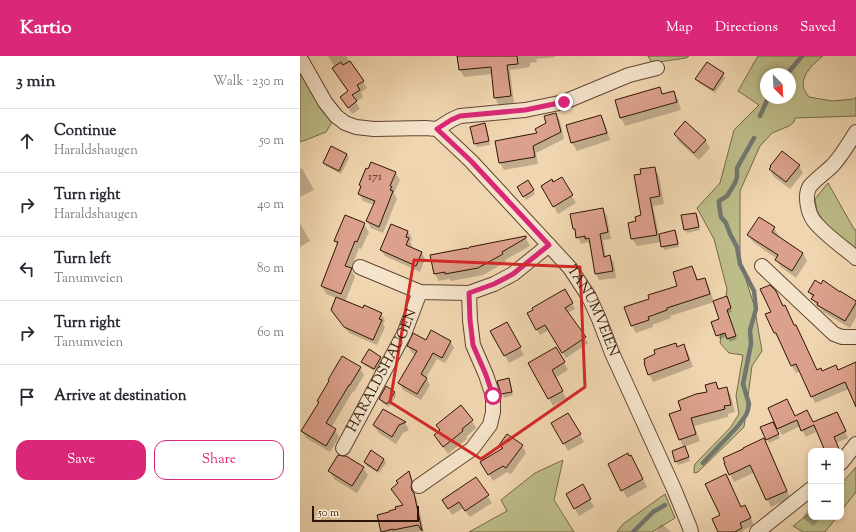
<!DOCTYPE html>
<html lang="en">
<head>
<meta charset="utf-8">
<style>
  body { margin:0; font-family:"Sorts Mill Goudy",serif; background:#f7f7f7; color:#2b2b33 }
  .controls { position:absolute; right:12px; bottom:12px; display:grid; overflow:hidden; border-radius:8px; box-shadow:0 2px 6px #0003 }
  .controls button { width:36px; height:36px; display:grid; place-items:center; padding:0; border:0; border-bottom:1px solid #e1e1e2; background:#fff; color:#2b2b33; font:20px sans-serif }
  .compass { position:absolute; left:460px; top:12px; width:36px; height:36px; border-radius:50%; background:#fff; box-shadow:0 2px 6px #0003; rotate:156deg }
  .scale { position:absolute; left:12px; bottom:10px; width:107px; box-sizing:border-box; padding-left:4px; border:2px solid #301407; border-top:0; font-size:11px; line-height:14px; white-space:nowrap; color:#301407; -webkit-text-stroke:3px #f5e4cc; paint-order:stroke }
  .stop { position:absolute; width:12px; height:12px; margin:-9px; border:3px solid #db2777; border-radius:50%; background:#fff }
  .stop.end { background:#db2777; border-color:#fff; box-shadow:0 1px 4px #0008 }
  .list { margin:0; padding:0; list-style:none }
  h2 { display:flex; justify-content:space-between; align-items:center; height:52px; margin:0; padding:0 16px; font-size:17px }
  h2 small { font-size:13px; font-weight:400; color:#7c7c81 }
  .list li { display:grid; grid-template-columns:26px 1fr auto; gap:12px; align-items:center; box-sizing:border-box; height:64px; padding:0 16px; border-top:1px solid #e1e1e2 }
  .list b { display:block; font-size:15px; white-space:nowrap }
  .list p { margin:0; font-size:13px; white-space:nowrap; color:#7c7c81 }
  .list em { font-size:13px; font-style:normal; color:#7c7c81 }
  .actions { display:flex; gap:8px; padding:12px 16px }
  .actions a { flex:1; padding:9px 0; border:1px solid #db2777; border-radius:12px; text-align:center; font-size:14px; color:#db2777 }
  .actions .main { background:#db2777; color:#fff }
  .icon { flex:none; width:22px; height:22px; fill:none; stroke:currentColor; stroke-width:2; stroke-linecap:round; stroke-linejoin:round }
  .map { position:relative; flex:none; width:556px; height:476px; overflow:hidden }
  header { display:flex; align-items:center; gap:24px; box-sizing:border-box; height:56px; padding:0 20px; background:#db2777; color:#fff }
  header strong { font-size:19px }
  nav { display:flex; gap:22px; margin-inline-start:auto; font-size:14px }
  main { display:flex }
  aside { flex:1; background:#fff }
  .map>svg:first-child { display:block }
</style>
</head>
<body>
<header>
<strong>Kartio</strong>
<nav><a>Map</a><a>Directions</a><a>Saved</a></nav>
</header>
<main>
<aside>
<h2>3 min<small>Walk · 230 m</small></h2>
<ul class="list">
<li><svg class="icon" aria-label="ahead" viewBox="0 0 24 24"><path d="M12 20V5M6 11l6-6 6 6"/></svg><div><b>Continue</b><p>Haraldshaugen</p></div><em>50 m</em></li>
<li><svg class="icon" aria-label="right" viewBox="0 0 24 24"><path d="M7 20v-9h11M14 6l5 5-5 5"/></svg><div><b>Turn right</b><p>Haraldshaugen</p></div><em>40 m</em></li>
<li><svg class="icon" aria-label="left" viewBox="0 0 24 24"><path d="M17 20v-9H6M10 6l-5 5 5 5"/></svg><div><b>Turn left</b><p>Tanumveien</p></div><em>80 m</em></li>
<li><svg class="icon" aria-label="right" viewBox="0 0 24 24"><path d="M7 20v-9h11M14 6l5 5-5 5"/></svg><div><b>Turn right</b><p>Tanumveien</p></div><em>60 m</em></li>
<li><svg class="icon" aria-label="arrive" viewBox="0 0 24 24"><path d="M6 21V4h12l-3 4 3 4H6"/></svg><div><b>Arrive at destination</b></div></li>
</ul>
<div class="actions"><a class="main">Save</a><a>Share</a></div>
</aside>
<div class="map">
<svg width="556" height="476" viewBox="0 0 556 476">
  <rect width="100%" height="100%" fill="#f0d6b0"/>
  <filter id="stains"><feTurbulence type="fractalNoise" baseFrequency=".005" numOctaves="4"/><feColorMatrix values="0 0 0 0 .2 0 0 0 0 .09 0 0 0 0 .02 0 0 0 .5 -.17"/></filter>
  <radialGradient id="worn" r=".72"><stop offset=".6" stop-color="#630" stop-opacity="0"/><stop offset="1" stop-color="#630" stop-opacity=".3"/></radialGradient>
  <path fill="#bdbd89" stroke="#766848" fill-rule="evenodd" d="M348,0H389L386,2L352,7Z
    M458,0H523C514,7 503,17 503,29C503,33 507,38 509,41L532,45L554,43L556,41V60L495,62L494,66L489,70L472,77L460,90L440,135V205L454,249L462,295L452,310L444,371L402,412L398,416L394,417V412L395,408L430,372L439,358L436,340L443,299L429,297L420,287L427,233L414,183L397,152L420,127L434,74L459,49L438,35ZM466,18H490V42H466Z
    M0,12L25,46L32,66L26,76L3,85L0,86Z
    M528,127L554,173L556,174V197L532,178L517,155L515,143Z
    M263,404L254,444L274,476H169L207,455L201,444L235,417Z
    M556,411V436L541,455V428Z
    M365,438L375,462L352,476H317L323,468Z
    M511,456V461H537L525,476H503L493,470Z"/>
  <path fill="#0003" d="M28,0H46L67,32L61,36L63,41L56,46L60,53L52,58L41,41L49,35Z
    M158,0H255V1L236,3L237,6L230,7V11L210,14L214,47L199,49L195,42L192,18L164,21L160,14Z
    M423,18L425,22L415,37L399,27L396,23Z
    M359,32L363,39L374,36L378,44L381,54L325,70L321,62L316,45Z
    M256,58L260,65L264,83L236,97L238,108L204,114L200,107L239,78Z
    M301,60L305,68L310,84L277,95L272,87L267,70Z
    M385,67L406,85L410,92L399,104L379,86L375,78Z
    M185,68L187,72L190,89L177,91L175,88L172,71Z
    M47,98L49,102L41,118L26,110L24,107Z
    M499,110L503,117L490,133L474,121L470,113Z
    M2,112L14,134L0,141V113Z
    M354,112L359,120L364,148L353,150L359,179L375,175L377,179L379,191L364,194L361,186L337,190L332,183L329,167L337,166L342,160V118Z
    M69,114L96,117L100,124L94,137L97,143L83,177L71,172L67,165L74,149L63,145L59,138Z
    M261,122L276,147L258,158L242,130L253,127Z
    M227,125L235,138L226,144L218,131Z
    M303,153L307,160L311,183L303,184L306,201H310L314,207L316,222L299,224L296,218L291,189H290L288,186L281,188L274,173Z
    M396,158L398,161L400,174L387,177L385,173Z
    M0,167L10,185L0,191Z
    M64,168L69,176L61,193L59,192L51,213L55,221L45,246L63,253L81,258L85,264L83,268L85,271L77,289L49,277L36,261L32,254L37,242L26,238L22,230L37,189L35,185Z
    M91,169L108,176L112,182L110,186L112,189L111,192L122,197L125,203L120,216L85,200L81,194Z
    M474,172L479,180L478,181L503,197L507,205L496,222L481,211L476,204L477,203L453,186L448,179Z
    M225,181L230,190L205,204L206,206L183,219L151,225L149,223L139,225L135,218L167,194Z
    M392,211L396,218L398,225L405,223L409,231L414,246L370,260L371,262L352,269L353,271L336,277L332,270L378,230Z
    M265,234L275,253L268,257L288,287L266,302L249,274L240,279L228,257Z
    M509,236L556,247V261L550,272L523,256L520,252L517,250Z
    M428,245L432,256L428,257L437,283L430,286L427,281L419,283L413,267L421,264Z
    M485,250L517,315L522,316L538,315L556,307V338L549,333L515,347L500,315L496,317L492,310L480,283L479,284L475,277L467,259Z
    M207,267L224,299L209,307L192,276Z
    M150,285L154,292L145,307L137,303L126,322L130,329L121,344L103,334L99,327L116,299L112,297L108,290Z
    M375,288L377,292L383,289L388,297L393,311L353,326L349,318Z
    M256,293L268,314L255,322L266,342L253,350L230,307Z
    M69,295L81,302L83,305L76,316L64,309L62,306Z
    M44,302L60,312L64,319L54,336L53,335L31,372L35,374L39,381L30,396L6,382L2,375L20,347L18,345Z
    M208,323L210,326L213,339L204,342L198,325Z
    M416,327L420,334L427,333L431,340L435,356L428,358V361L394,370L400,385L384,391L390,405L378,409L376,405L384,392L380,384L382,355L408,336Z
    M94,336L96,340L89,351L82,347L80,343Z
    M161,350L172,365L176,372L166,381L167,383L148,398L139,386L135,379L141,374Z
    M83,354L105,367L109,374L103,377L96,388L79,377L74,370Z
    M268,358L284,386L268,395L252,367Z
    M495,361L513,367L540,363L548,382L536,387L540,395H526L518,375L506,381L500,370L482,379L478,372Z
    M475,370L480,382L469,387L467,383Z
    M464,384L468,391L490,442L471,451L455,416L434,426L425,408Z
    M200,389L222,390L226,397L211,418L207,416L193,425L181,406L202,393Z
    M71,396L84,403L86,407L79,417L67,410L65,406Z
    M309,408H335L347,431L327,442Z
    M63,412L68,419L57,437L34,423L30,415Z
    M109,417L112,423L115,433L114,438L117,444L124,476L122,475L117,476H83L82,475L91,457L104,450L92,433L98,428L97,426Z
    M426,419L441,452L445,450L454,469L443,474L444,476H420Z
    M176,422L192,447L170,461L163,452L152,459L147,451Z
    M282,430L294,451L279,460L267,438Z
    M511,449V461H520L514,470L505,464L503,461Z
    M362,468L371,476H372H356Z"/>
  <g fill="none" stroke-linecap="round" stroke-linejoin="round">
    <path stroke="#72766f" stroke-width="4.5" d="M487,18L502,0
      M460,60L468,42
      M403,407L438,370L446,359L448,354L449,348L443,328L451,288L450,274L456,253L454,235L440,208L437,191L430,178L426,167L421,161L419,148V145L427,140L435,127L437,121V112L454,82
      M333,476L353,456L365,449"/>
  </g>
  <path fill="#dca18c" stroke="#301407" d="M157,0H217L218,8L207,9L211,40L194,42L191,11L159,14Z
    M50,5L64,25L57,29L60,34L52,39L57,45L48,52L40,41L48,35L32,12L41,6L43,9Z
    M407,6L424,17L413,34L395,23Z
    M360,31L362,38L374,35L377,46L320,62L315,44Z
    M256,57L261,76L233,90L235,101L199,107L195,85L237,77L235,73L246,67L244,60Z
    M301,59L307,77L271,87L266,69Z
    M385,65L406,84L394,97L374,78Z
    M185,67L189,85L174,88L170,71Z
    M31,90L47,98L39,115L23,107Z
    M482,95L500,109L486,126L469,113L471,111L470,110Z
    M71,106L96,116L90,130L92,131L90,134L93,135L79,171L66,165L75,145L58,138L61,130L59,129L66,112L68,113Z
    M355,111L360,140L350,142L357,179L331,183L328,167L336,165L335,161L341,159L334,119L341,118L340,113Z
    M262,121L273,139L253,151L241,130L252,123L253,126Z
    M228,124L234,134L223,141L217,131Z
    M303,152L308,176L300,178L304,201L310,199L313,215L295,218L289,182L285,183V180L276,182L275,173H273L270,158Z
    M396,157L399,171L384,174L381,159Z
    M45,159L65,167L57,186L55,185L45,210L52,212L41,238L21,230L38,186L34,185Z
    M459,161L475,171L472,176L503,197L492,215L475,204L478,199L447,179Z
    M91,168L108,175L106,181L109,182L106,189L122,196L116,210L80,194Z
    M375,174L378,188L361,191L359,178Z
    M226,180V182L202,196L203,198L178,212L145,218V216L134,218L130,199L167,192V193L170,191Z
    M392,210L397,224L405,222L410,238L367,252V254L348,261L349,264L331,270L324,251L349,243L348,239L377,230L373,216Z
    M515,224L521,228L523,224L540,236V235L556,245V247L545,265L517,249L518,247L511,243L514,239L508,236Z
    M470,229L476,235L483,250L485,249L494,269H496L517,314L521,312L522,315L536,309L538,314L556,306V351L545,326L511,341L496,308L491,310L476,277H474L465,258L471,256L460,233Z
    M265,233L273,247L265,252L286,281L262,297L245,269L236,274L227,257L233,254L232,252Z
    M427,240L431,252L427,254L436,280L427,283L425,277L416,280L411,266L419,263L413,245Z
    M36,241L63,252L64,249L82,257L79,263L82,264L73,284L44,271L31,254Z
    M207,266L221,291L204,300L190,275Z
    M131,274L151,285L142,302L133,297L121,318L127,322L117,338L98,327L117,295L107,290L113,277L126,284Z
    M376,287L377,291L384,288L389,304L348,319L344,307H345L344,303L355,298L354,294Z
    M256,291L265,306L252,314L263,335L248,343L228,307Z
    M69,293L81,301L74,313L61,306Z
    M42,300L61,311L50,329H49L26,367L36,373L26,390L1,375L19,346L17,345L29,325L28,324Z
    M209,322L212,336L201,338L197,325Z
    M416,326L418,333L427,331L431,349L424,350L425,353L391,362L396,378L379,384L369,358L381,354L378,345L396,338L407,336L405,329Z
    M86,330L95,336L87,348L79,343Z
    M487,343L495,360L507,354L513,366L537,356L546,375L534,381L540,395H525L514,369L501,375L497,364L477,373L468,352Z
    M161,349L173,364L162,373L163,375L143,391L134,379L140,374L136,369Z
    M83,353L106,366L99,369L92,381L73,369Z
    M268,357L281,378L263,388L251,367Z
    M473,366L479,378L466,384L460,371Z
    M207,378L223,389L206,412L203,410L188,419L180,406L203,392L199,389Z
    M464,382L487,435L466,444L450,409L429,419L424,407H425L423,402L443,393V392Z
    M385,390L389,401L375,406L372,395Z
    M71,394L84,403L77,415L64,406Z
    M328,397L329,400L331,399L343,423L321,435L308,408Z
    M38,399L43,400H46L64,411L52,430L28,415Z
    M109,415L112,426L111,431L112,435L114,437L122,475L118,469L93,474V473L81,476L77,459L89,456V455L96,453L95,451L103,449L91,433L98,427L96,425Z
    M426,418L441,451L445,449L451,462L440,467L442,472L435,476H418L412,463L420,459L405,428Z
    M176,421L189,439L165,455L159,446L148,453L142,444Z
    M283,428L291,443L274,453L266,438Z"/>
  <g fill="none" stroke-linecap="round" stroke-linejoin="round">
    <g stroke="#604431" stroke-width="16">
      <g id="minor">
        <path id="s1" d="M0,2L25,46L36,60L45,67L56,71L74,73L125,72L137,73L171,105L270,212L289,241L299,263L312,297L374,433L390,472L391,476"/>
        <path d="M137,73L151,64L160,60L225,54L264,46L329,19L357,12"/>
        <path d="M556,76C549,87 542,99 533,109C526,116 517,122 510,130C504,139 508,157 514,165C524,178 544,192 556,202"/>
        <path d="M462,210L534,278L542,281H556"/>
        <path d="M60,211L120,236L169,237L194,228L213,218L249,189"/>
        <path id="s2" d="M43,392L104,278L120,236"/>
        <path d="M541,407L556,388"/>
        <path d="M119,430L172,393L190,369L193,356V340L186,319L173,289L170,264L169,237"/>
        <path d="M457,476L511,433"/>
      </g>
    </g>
    <use href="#minor" stroke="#f5e4cc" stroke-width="14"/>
  </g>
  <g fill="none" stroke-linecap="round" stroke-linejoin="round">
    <path stroke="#db2777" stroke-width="5" d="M193,340L186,319L173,289L170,264L169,237L194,228L213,218L249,189L171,105L137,73L151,64L160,60L225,54L264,46"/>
  </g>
  <path fill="none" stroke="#d62828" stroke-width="3" stroke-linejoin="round" d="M114,204L280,211L285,331L181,403L90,346Z"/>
  <g text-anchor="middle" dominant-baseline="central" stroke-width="3" stroke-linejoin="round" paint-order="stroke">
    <g font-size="12" fill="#5b3728">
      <text x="75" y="121">171</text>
    </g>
    <g font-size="14" fill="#301407" stroke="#f5e4cc">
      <text stroke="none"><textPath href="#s1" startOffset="414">TANUMVEIEN</textPath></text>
      <text stroke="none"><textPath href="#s2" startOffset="87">HARALDSHAUGEN</textPath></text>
    </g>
  </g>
  <rect width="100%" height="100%" filter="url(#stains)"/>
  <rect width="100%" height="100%" fill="url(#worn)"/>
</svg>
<div class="controls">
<button>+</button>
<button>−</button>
</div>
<svg class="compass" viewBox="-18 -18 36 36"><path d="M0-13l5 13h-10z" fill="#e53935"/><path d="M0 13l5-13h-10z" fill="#7c7c81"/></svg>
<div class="scale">50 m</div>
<div class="stop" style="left:193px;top:340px"></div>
<div class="stop end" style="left:264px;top:46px"></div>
</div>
</main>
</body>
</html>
